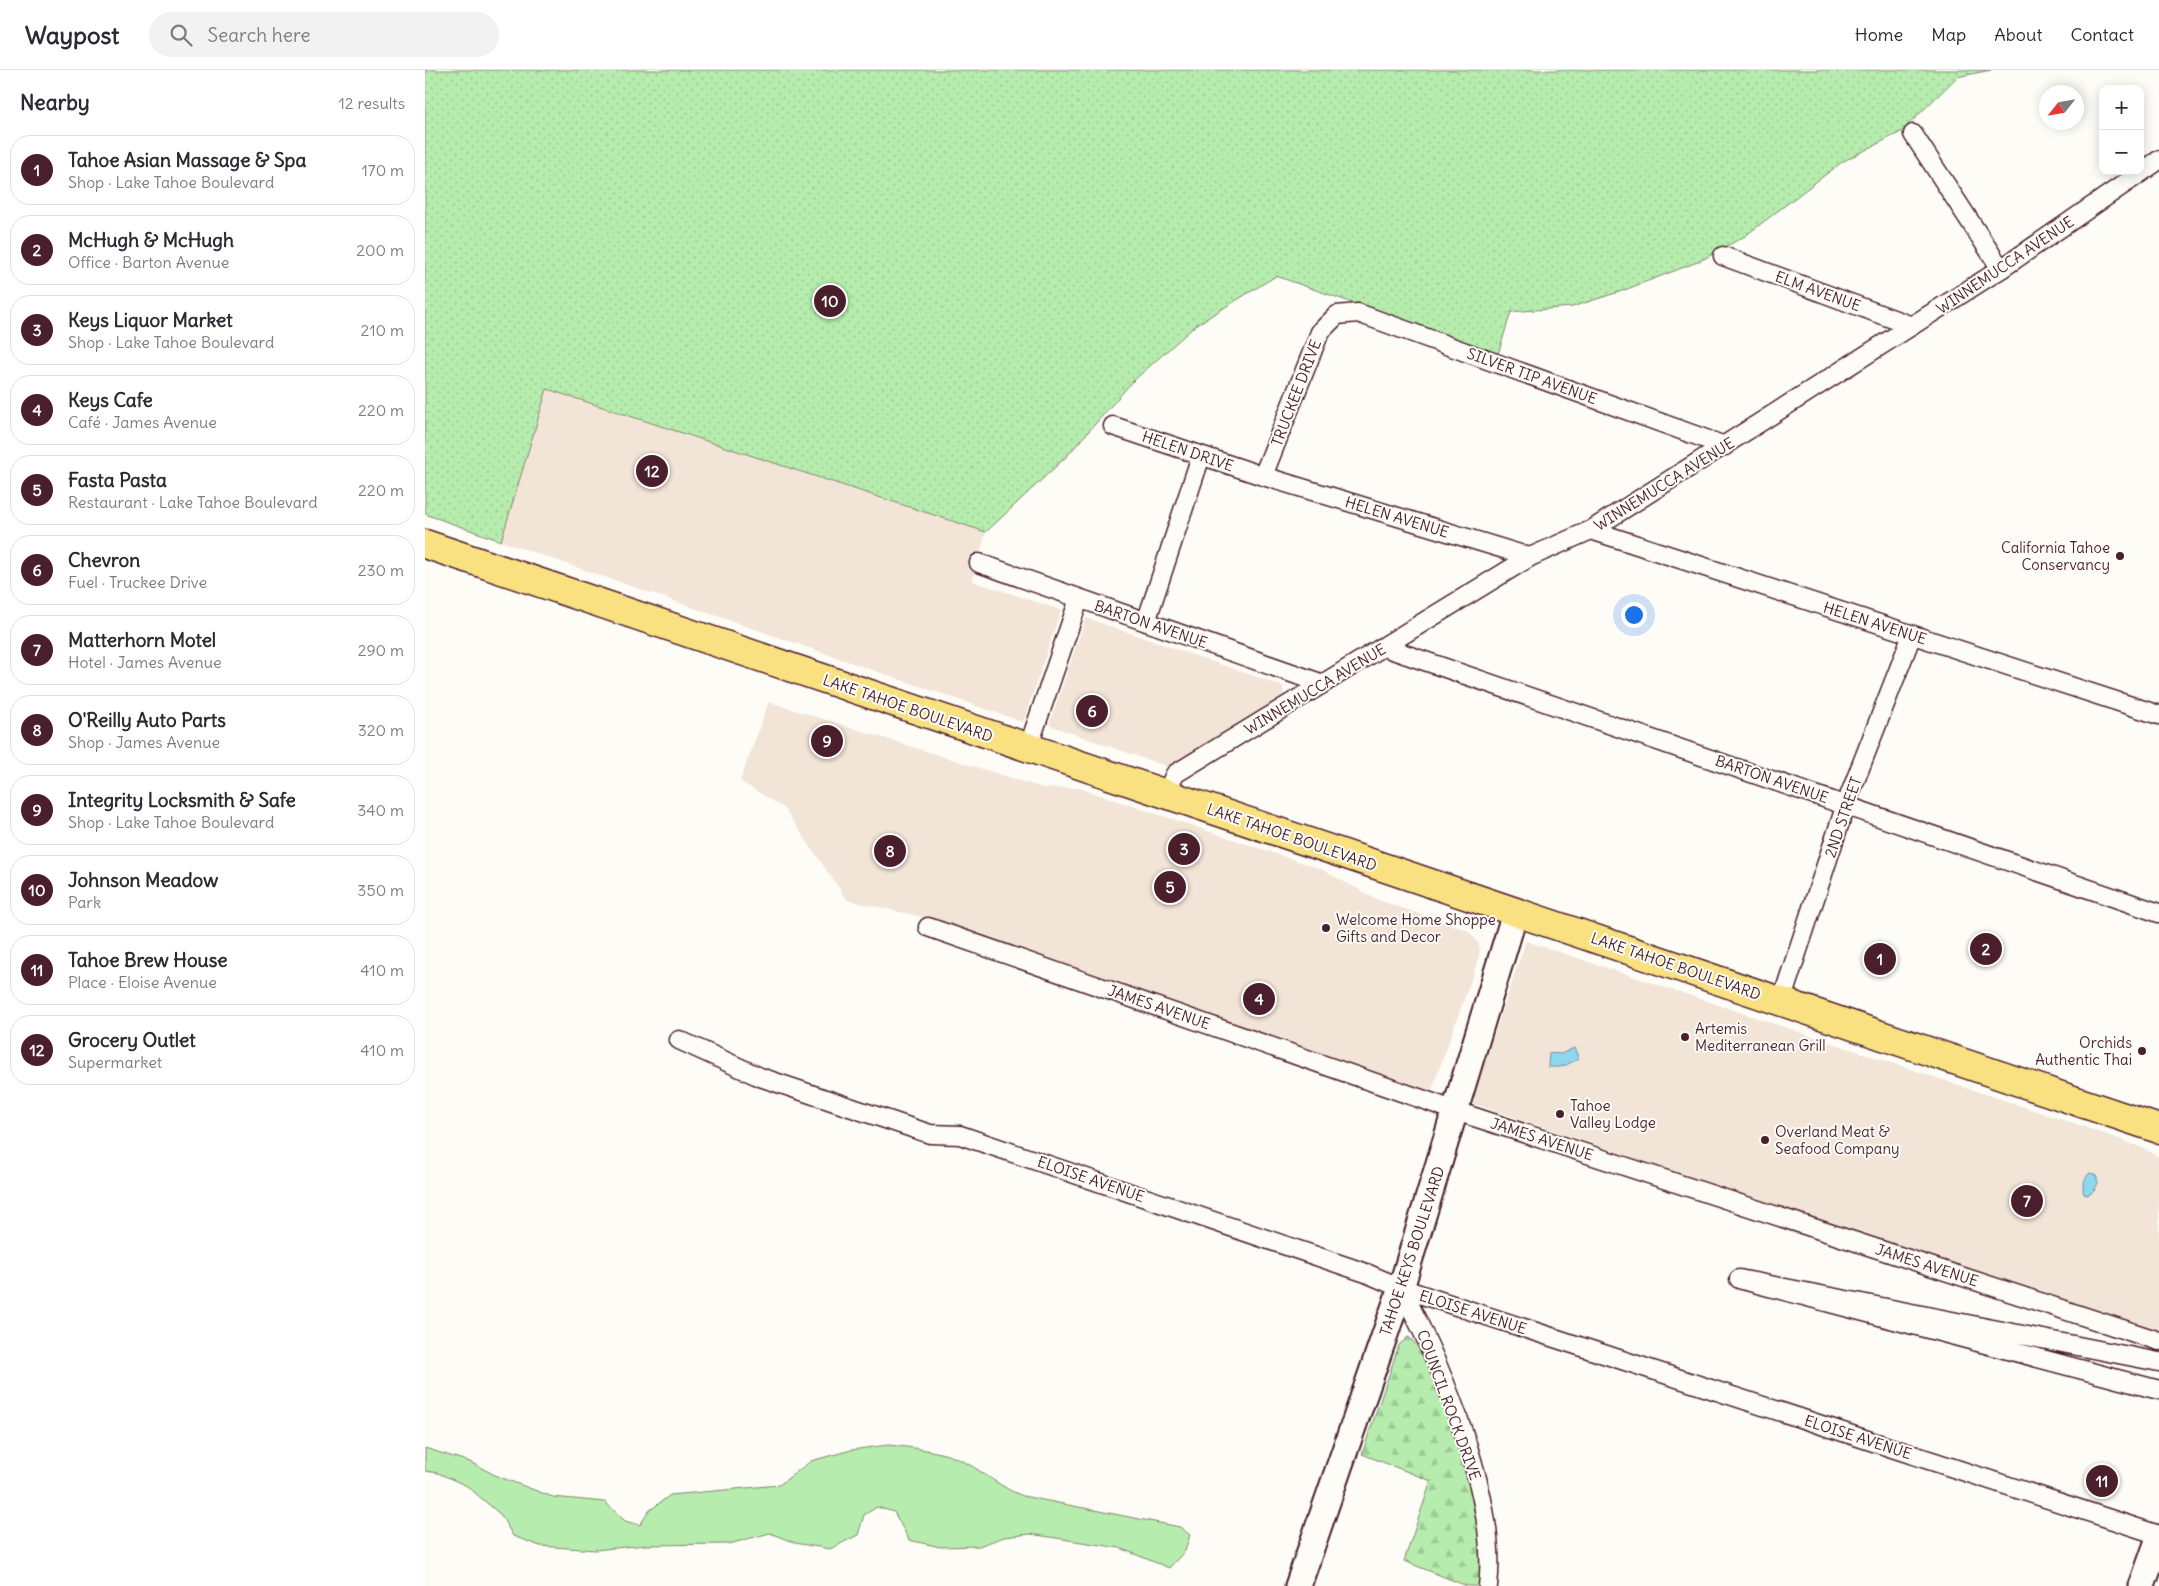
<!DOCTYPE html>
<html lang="en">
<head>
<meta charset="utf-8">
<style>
  body { margin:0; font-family:Delius,sans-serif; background:#f2f2f3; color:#2b2b33 }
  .controls { position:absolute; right:15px; top:15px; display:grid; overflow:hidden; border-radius:10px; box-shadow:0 2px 12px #0003 }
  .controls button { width:45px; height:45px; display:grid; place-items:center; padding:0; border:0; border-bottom:1px solid #e1e1e2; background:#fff; color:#2b2b33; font:25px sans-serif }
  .compass { position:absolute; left:1614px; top:15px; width:45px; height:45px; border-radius:50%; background:#fff; box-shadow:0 2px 12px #0003; rotate:239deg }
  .you { position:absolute; left:1208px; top:544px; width:18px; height:18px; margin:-12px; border:4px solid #fff; border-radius:50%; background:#1a73e8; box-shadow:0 0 0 8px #1a73e833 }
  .badge { display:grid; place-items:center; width:32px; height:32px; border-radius:50%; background:#4a1f2b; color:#fff; font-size:16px; font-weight:700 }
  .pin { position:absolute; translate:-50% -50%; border:2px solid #fff; box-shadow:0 1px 5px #0006 }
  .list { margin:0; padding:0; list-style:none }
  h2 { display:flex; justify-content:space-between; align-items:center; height:65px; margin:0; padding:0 20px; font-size:21px }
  h2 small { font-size:16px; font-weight:400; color:#7c7c81 }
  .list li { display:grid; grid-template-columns:32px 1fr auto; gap:15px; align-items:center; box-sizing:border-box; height:70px; margin:0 10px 10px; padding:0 10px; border:1px solid #e1e1e2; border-radius:20px }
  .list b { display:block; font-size:19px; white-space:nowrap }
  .list p { margin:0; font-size:16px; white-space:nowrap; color:#7c7c81 }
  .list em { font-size:16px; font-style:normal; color:#7c7c81 }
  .icon { flex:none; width:28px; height:28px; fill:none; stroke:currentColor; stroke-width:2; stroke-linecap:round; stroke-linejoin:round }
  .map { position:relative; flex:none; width:1734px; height:1516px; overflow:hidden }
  header { display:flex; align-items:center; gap:30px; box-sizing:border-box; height:70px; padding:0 25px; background:#fff; border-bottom:1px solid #e1e1e2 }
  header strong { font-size:24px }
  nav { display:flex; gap:28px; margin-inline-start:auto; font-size:18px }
  .search { width:350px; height:45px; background:#f2f2f3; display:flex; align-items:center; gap:12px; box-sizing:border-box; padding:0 18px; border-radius:28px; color:#7c7c81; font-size:19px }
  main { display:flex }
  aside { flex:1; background:#fff }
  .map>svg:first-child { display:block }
</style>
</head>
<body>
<header>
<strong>Waypost</strong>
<div class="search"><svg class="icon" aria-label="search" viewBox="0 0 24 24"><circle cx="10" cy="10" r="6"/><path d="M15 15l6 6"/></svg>Search here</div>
<nav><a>Home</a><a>Map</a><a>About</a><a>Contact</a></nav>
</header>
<main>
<aside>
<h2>Nearby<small>12 results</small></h2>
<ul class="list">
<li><span class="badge">1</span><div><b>Tahoe Asian Massage &amp; Spa</b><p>Shop · Lake Tahoe Boulevard</p></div><em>170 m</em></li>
<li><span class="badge">2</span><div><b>McHugh &amp; McHugh</b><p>Office · Barton Avenue</p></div><em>200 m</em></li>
<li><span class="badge">3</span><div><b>Keys Liquor Market</b><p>Shop · Lake Tahoe Boulevard</p></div><em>210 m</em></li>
<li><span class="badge">4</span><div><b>Keys Cafe</b><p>Café · James Avenue</p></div><em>220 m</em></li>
<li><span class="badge">5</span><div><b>Fasta Pasta</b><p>Restaurant · Lake Tahoe Boulevard</p></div><em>220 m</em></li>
<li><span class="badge">6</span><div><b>Chevron</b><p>Fuel · Truckee Drive</p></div><em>230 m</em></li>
<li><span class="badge">7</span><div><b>Matterhorn Motel</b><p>Hotel · James Avenue</p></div><em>290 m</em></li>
<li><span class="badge">8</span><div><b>O'Reilly Auto Parts</b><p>Shop · James Avenue</p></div><em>320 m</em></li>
<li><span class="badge">9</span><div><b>Integrity Locksmith &amp; Safe</b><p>Shop · Lake Tahoe Boulevard</p></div><em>340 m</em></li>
<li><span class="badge">10</span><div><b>Johnson Meadow</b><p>Park</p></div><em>350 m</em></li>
<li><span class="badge">11</span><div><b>Tahoe Brew House</b><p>Place · Eloise Avenue</p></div><em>410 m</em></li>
<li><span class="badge">12</span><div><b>Grocery Outlet</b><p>Supermarket</p></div><em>410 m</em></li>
</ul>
</aside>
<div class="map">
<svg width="1734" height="1516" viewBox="0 0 1734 1516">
  <defs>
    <pattern id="forest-firs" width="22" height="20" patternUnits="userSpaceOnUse" patternTransform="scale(1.25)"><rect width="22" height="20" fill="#b6ecae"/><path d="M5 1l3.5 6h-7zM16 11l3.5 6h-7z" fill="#9eca96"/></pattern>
    <pattern id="park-dots" width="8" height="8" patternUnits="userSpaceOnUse" patternTransform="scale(1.25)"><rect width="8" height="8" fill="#b6ecae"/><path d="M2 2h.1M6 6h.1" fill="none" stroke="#9eca96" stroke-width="1.8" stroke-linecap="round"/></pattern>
  </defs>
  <rect width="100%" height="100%" fill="#fdfcf7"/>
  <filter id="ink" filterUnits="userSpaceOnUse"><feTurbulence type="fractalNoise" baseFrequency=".02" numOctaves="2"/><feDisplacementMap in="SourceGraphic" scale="10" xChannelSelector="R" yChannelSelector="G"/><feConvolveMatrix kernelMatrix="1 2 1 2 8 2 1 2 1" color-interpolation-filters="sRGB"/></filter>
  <g filter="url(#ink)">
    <path fill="#f2e4d6" d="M122,319L561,462L547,511L636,540L598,652L76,471Z
      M661,548L858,616L859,626L743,697L624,655Z
      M344,632L618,718H654L896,799L953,830L1042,860L1052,871L1055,879L1053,890L1005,1025L493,846L422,830L359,738L315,711Z
      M1101,871L1683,1065L1720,1079L1734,1087V1265L1046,1033Z"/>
    <path fill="#b6ecae" stroke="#80866c" d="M463,1375C485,1377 518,1381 538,1391C559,1402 576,1418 598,1426L755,1457L765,1465L760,1481L744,1498L695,1478L605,1464L579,1467L554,1476L515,1477L484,1470L469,1442L452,1437L439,1445L433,1465L405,1479L370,1473L345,1463L304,1474L221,1475L170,1480L115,1476L88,1466L76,1445L42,1416L13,1403L0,1401V1378L45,1392L72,1406L128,1427L180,1432L200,1451L215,1455L224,1441L245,1425L354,1415L386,1391L426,1380Z"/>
    <path fill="url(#forest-firs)" stroke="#80866c" d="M983,1267C1001,1274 1043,1401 1048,1425C1054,1455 1057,1485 1058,1516H1042L979,1491L1006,1411L937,1384L974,1275Z"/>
    <path fill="url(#park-dots)" stroke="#80866c" d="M0,0H1566L1532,7L1476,62L1417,92L1320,166L1275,191L1197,221L1147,237L1086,242L1073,284L851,206L771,255L707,312L642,386L561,462L122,319L76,471L0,444Z"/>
    <path fill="#8ed8ef" stroke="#738ea1" d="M1149,978L1154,989L1136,997H1123L1124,983L1136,984Z
      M1665,1103L1671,1105L1673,1113L1669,1121L1663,1125L1659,1124C1656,1118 1660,1106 1665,1103Z"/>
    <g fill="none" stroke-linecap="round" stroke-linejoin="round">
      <g stroke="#4a1f2b" stroke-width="21">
        <path id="street" d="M1488,64L1576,199
          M1298,186L1487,256
          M688,356L838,406L1105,487
          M838,406L895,262L912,245L933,243L1300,376
          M1166,460L1734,645
          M554,493L898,614
          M721,552L776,386
          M959,577L1734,843
          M603,678L654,529
          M741,724L750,704L1105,487L1166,460L1576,199L1734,90
          M503,857L1031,1041L1734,1271
          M1356,932L1421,734L1487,565
          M254,970L335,1007L505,1064L535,1065L941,1203L976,1218L1734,1465
          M976,1218C1016,1295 1074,1429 1063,1516
          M1734,1292L1314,1209L1734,1320"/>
      </g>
      <g stroke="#4a1f2b" stroke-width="29">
        <path id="secondary" d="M873,1516L976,1218L1090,843
          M1717,1516L1734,1468"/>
      </g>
      <g stroke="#4a1f2b" stroke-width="31">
        <path id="highway" d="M0,474L1734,1059"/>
      </g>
      <use href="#street" stroke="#fdfcf7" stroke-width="18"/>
      <use href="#secondary" stroke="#fdfcf7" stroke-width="25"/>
      <use href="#highway" stroke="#f9e181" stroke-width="28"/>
    </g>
  </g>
  <g fill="#4a1f2b" stroke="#fdfcf7" stroke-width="2">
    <circle cx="1695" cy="486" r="5"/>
    <circle cx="901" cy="858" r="5"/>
    <circle cx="1260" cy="967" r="5"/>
    <circle cx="1717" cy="981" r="5"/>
    <circle cx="1135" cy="1044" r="5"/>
    <circle cx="1340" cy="1070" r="5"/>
  </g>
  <g text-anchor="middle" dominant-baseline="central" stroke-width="4" stroke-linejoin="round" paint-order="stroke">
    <g font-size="15" fill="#4a1f2b" stroke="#fdfcf7">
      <text transform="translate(1580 195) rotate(-34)">WINNEMUCCA AVENUE</text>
      <text transform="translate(1393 221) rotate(20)">ELM AVENUE</text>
      <text transform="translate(1107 306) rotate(20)">SILVER TIP AVENUE</text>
      <text transform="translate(871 323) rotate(-69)">TRUCKEE DRIVE</text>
      <text transform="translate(763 381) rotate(19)">HELEN DRIVE</text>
      <text transform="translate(1239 414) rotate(-32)">WINNEMUCCA AVENUE</text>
      <text transform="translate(972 447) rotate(17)">HELEN AVENUE</text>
      <text transform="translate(1450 553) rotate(18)">HELEN AVENUE</text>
      <text transform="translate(726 554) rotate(19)">BARTON AVENUE</text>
      <text transform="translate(890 619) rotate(-31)">WINNEMUCCA AVENUE</text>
      <text transform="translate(483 638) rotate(19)">LAKE TAHOE BOULEVARD</text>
      <text transform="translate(1347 709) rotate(19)">BARTON AVENUE</text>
      <text transform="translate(1418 747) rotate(-71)">2ND STREET</text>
      <text transform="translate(867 767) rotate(19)">LAKE TAHOE BOULEVARD</text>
      <text transform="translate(1251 896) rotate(19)">LAKE TAHOE BOULEVARD</text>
      <text transform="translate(734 937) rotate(19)">JAMES AVENUE</text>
      <text transform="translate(1117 1069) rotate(18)">JAMES AVENUE</text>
      <text transform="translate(666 1109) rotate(19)">ELOISE AVENUE</text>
      <text transform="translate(987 1181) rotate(-72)">TAHOE KEYS BOULEVARD</text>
      <text transform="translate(1502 1195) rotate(18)">JAMES AVENUE</text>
      <text transform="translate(1048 1242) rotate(18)">ELOISE AVENUE</text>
      <text transform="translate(1024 1335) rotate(70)">COUNCIL ROCK DRIVE</text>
      <text transform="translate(1433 1367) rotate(18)">ELOISE AVENUE</text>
    </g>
    <g font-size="15" fill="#4a1f2b" stroke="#fdfcf7" text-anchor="start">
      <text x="1685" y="477" text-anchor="end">California Tahoe<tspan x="1685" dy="17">Conservancy</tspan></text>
      <text x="911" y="849">Welcome Home Shoppe<tspan x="911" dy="17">Gifts and Decor</tspan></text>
      <text x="1270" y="958">Artemis<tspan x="1270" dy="17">Mediterranean Grill</tspan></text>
      <text x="1707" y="972" text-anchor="end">Orchids<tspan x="1707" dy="17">Authentic Thai</tspan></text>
      <text x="1145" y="1035">Tahoe<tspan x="1145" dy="17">Valley Lodge</tspan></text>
      <text x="1350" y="1061">Overland Meat &amp;<tspan x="1350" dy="17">Seafood Company</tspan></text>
    </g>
  </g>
</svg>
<div class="controls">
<button>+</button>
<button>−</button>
</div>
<svg class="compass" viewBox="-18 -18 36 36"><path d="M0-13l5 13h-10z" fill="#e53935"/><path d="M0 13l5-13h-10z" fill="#7c7c81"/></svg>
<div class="you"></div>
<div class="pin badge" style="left:1455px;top:889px">1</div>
<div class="pin badge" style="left:1561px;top:879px">2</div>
<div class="pin badge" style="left:759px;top:779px">3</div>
<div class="pin badge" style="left:834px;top:929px">4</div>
<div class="pin badge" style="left:745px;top:817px">5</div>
<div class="pin badge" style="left:667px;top:641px">6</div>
<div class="pin badge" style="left:1602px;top:1131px">7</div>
<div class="pin badge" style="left:465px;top:781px">8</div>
<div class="pin badge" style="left:402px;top:671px">9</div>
<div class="pin badge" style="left:405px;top:231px">10</div>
<div class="pin badge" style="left:1677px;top:1411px">11</div>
<div class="pin badge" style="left:227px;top:401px">12</div>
</div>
</main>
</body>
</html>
